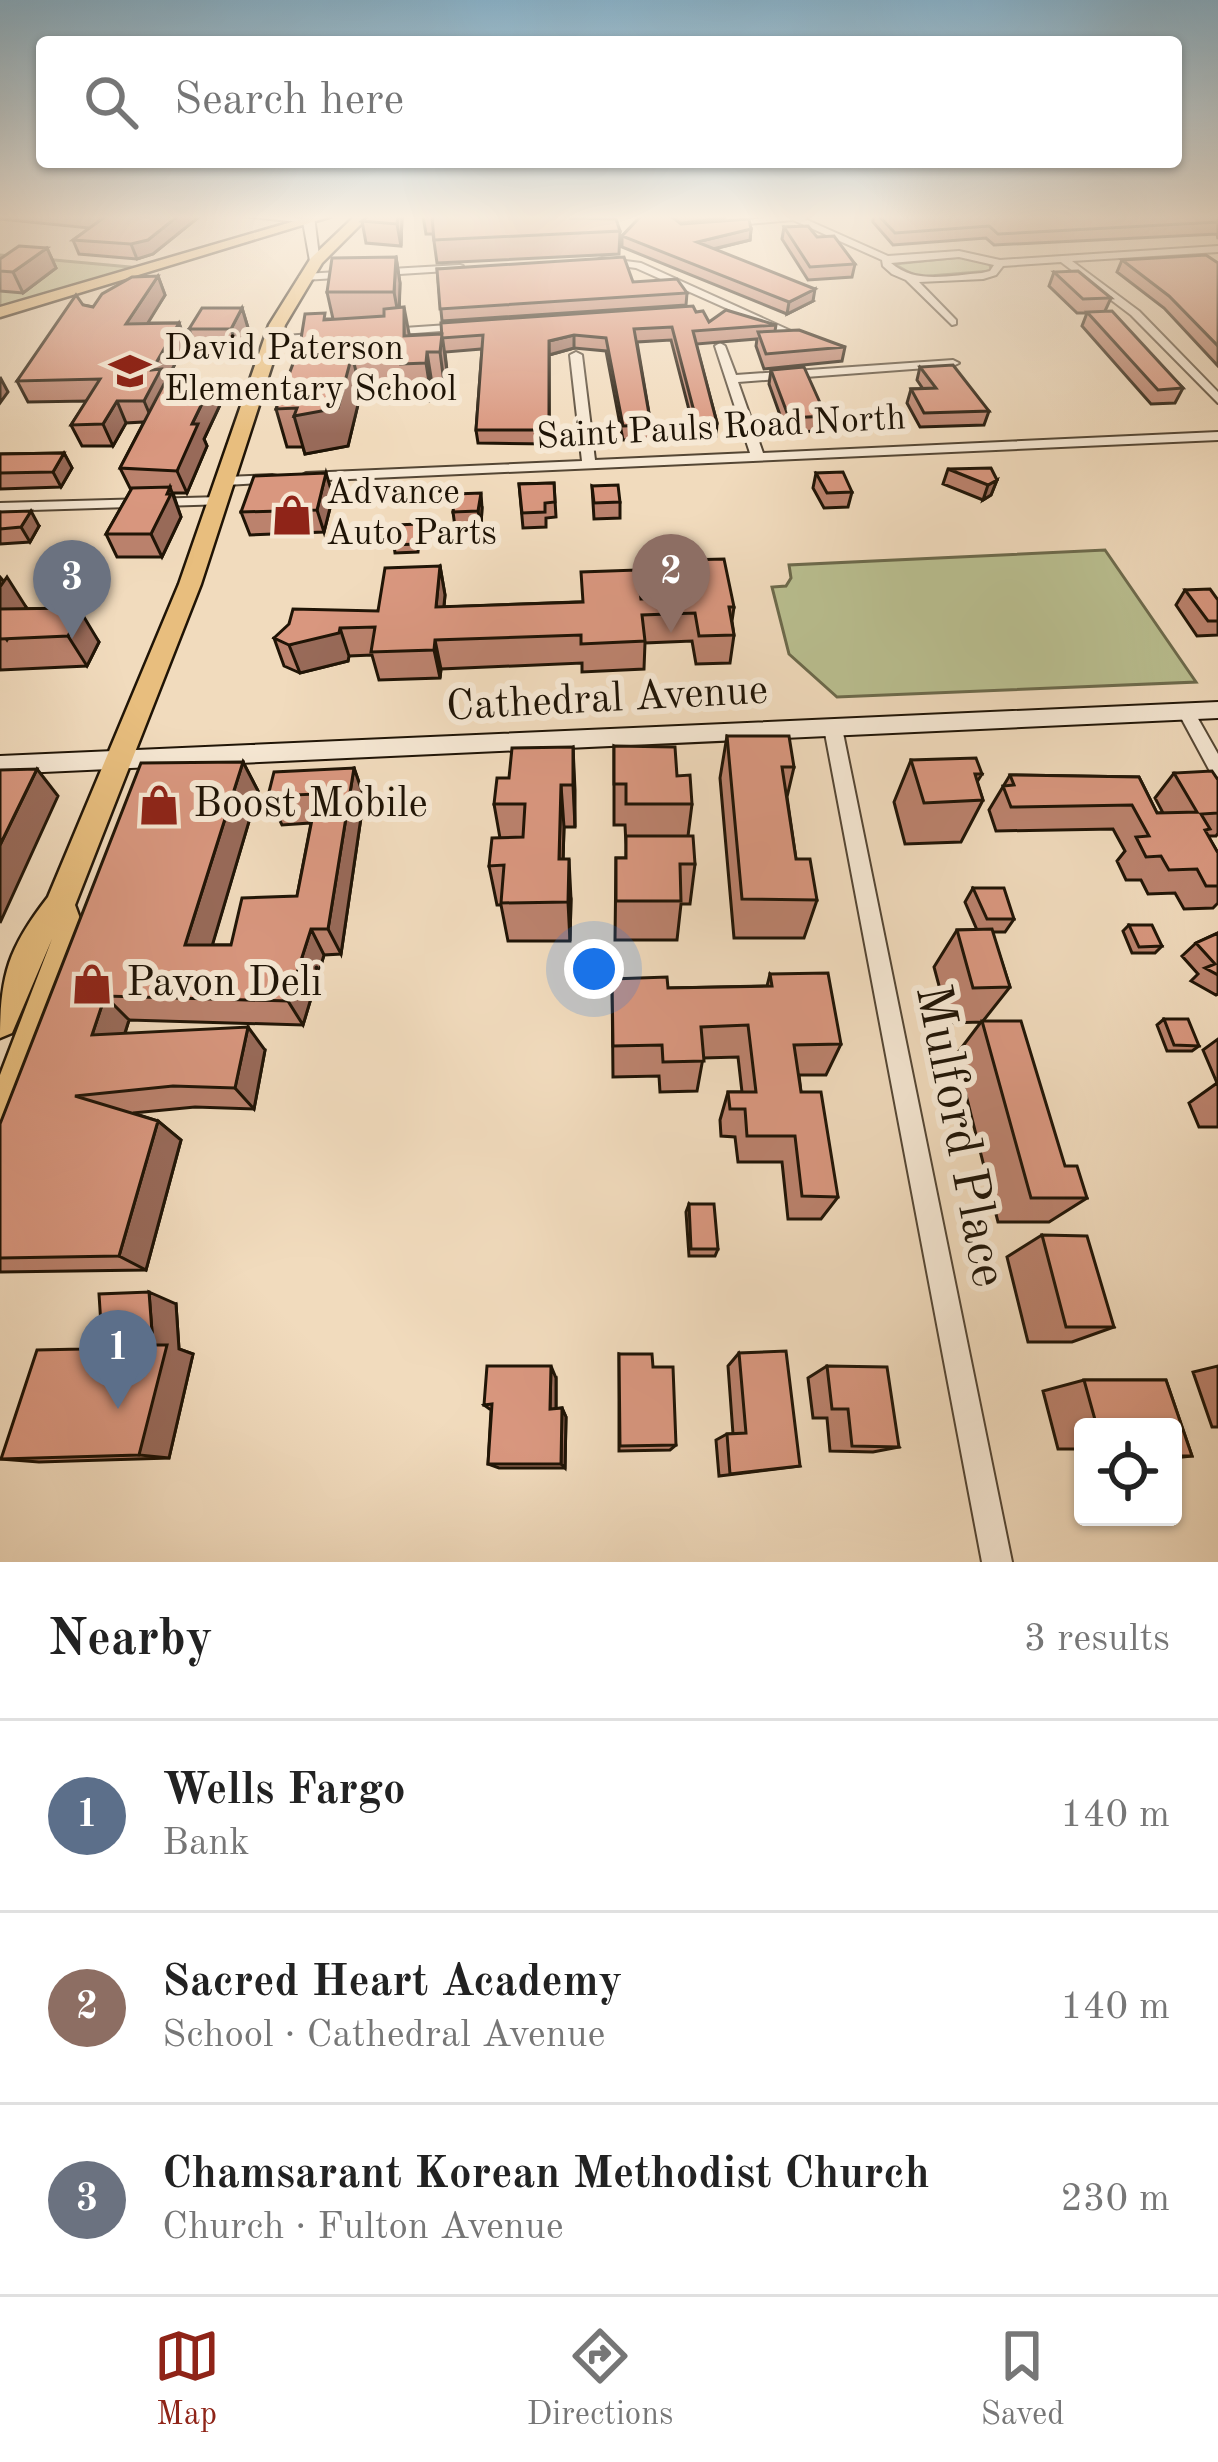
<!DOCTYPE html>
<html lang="en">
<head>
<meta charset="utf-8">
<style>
  body { margin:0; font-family:"Old Standard TT",serif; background:#f2f2f2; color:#222 }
  .controls { position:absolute; right:36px; bottom:36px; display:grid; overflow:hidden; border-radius:12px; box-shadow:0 3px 9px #0004 }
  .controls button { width:108px; height:108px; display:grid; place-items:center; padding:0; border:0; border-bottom:3px solid #e0e0e0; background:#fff; color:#222; font:60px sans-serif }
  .you { position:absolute; left:594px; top:969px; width:42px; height:42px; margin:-30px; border:9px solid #fff; border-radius:50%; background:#1a73e8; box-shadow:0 0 0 18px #1a73e833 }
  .badge { display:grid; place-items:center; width:78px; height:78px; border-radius:50%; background:#8f2418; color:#fff; font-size:39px; font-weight:700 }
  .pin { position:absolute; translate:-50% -99px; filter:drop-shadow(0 3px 6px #0008) }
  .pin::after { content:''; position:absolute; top:63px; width:42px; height:36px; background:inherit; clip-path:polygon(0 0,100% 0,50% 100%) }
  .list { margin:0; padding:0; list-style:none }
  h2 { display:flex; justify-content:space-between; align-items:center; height:156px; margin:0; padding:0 48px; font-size:51px }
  h2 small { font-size:39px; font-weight:400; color:#767676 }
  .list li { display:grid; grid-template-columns:78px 1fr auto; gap:36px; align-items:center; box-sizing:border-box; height:192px; padding:0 48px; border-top:3px solid #e0e0e0 }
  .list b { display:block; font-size:45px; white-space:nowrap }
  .list p { margin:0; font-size:39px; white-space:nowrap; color:#767676 }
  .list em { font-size:39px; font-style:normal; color:#767676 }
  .icon { flex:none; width:66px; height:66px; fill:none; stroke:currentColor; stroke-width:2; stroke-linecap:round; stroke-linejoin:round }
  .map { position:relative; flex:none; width:1218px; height:1562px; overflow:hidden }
  .search { position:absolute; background:#fff; box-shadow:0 3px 9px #0004; left:36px; right:36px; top:36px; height:132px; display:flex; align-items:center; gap:30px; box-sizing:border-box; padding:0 42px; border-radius:12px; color:#767676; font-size:45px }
  .sheet { height:732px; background:#fff }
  nav { display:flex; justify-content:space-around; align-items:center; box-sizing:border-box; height:168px; border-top:3px solid #e0e0e0; background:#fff; font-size:33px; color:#767676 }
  nav a { display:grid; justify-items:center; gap:6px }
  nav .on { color:#8f2418 }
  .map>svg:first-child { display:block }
</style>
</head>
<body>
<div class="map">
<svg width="1218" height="1562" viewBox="0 0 1218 1562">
  <rect width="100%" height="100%" fill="#f1dbbd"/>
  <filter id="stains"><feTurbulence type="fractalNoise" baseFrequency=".00167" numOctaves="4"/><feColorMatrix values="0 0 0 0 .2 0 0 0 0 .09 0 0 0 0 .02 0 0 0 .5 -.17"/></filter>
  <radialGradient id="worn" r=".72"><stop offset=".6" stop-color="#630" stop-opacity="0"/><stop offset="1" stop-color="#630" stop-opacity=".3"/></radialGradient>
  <path fill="#bac091" stroke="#6c6a4c" stroke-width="3" d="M0,255L141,268L0,311Z
    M971,256L990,264L991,271L917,277L894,264Z
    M1105,550L1196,682L837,697L789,654L772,587L786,586L791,578L789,565Z"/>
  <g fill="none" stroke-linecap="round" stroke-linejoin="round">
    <g stroke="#544634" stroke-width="4">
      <path id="street" d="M243,216H281L312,220L308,223Z
        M780,216H809L805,219L888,256L959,251L1000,260L1218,246V252L1072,261L1139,311L1218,392V403L1131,315L1061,262L1003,266L996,275L983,279L919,282L956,320V324L952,325L906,280L892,274L883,266L882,260L793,220L726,226L722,223ZM959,257L994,265L990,271L982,273C951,275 916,285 891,263Z
        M602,258L641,263L802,336L793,338L636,268L599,263V259Z
        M460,265L463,266V270L304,280L299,277L304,274Z
        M463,324L467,325V329L389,335L384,332L389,329Z
        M325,333L330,336L329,338L272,343L267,340L272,337Z
        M720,343L725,346L736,375L953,360L959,363L953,366L738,382L763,453L1218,432V440L306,481L299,477L306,473L582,461L570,355L576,352L582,355L595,460L750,453L715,346Z
        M272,475L277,476V482L226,485L219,481L226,477Z
        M221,497L226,498V504L0,511V503Z
        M1186,706L1192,708L1218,754V777L1212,775L1178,712Z
        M833,722L842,728L1012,1562H982L824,728Z"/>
    </g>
    <g stroke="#1f1406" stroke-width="4">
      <path id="secondary" d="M302,216H314L320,264L310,261Z
        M1218,702V718L0,774V756Z"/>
    </g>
    <g stroke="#1f1406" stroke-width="5">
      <path id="primary" d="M312,216H332L0,317V307Z
        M355,216H369L322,263L285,325L201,584L75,905L85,932L18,1121L12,1133L0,1139V1075L52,939L12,1033L0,1038C0,975 9,947 48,897L179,584L269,325L311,258Z"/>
    </g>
    <use href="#street" fill="#f6e8d4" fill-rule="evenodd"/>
    <use href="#secondary" fill="#f6e8d4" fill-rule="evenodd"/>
    <use href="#primary" fill="#e8be7e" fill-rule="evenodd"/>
  </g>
  <path fill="#bb826d" stroke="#1f1406" stroke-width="3" d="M0,216H200L153,254L137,259L79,254L73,240L90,228L0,219Z
    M368,216H402L401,246L366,243L362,221Z
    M423,216H582V218L620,231L619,254L437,263L433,234H426Z
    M641,216L724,218L680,223L751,229L750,240L714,249L813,301L787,314L622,247V236Z
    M873,216H1218V239L1217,234L994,245L986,238L893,245L873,222Z
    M784,227L817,237L855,264L852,277L808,280L782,239Z
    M47,248L56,268L23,293L0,291V259Z
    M396,257L400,283L399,308L409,335L442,334L696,312L709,322L776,325L775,331L845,347L842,361L764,369L756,346L757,339L696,344L717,423L716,436L696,437L671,340L637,342L651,425V439L623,440L606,351L574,348L549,355V444L478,443L476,430L482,349L445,352L447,371L445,390H433L432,401L408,402L406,391L361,392L348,446L305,454L303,447H287L276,409L327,319H333L327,292Z
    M1122,260L1218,263V366L1164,308L1117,272Z
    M437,269L633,282L687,293L686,305L442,321Z
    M1054,272L1111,298L1105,311L1183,388L1175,403L1151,404L1082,326L1087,313H1077L1049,286Z
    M158,276L165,295L147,323H179L186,343L166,381L167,384L220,405L204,439L207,446L187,493H173L181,517L162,557H117L106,534L131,490L120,468L144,422L126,423L113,446H82L71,425L87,401L28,402L17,381L83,305L93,307Z
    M242,308L248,328L238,350H197L189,329Z
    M920,367L989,411L984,425L920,427L907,403L911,389H923L917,380Z
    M771,370L826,416L823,431L786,432L769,384Z
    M64,453L72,468L61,487L0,489V454Z
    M948,469L997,480L991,495L983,500L943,484Z
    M816,473L852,492L848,507L824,508L813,488Z
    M554,483L556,517L546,518V527L523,528L519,484Z
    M592,486L620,502V518L594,519Z
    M333,496L324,532L250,535L241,512Z
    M482,508L481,526L455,527L453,512Z
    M0,512L39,526L30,542L0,544Z
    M420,532L418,552L395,553L394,545Z
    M685,560L734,607L732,621L734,635L730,663L696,664L692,641L645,643L644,669L582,672V663L441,669L440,678L379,680L372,655L349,656L348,661L300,673L284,666L274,638L378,611L440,566L445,595L444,607L684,598L683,588Z
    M0,577L26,607L25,609L76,608L99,642L87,666L0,670Z
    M1185,590L1218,600V635L1197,636L1176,605Z
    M727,736L794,767L787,797L796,859L817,900L804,938H734L720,778Z
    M614,746L677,776L692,804L688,836L695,864L690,904H681L677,940H615L616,858H626V845L625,825H614Z
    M573,747L575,827H564L563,859L571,899L570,941H508L501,905H497L489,866L500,838L494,804L509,778Z
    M911,760L982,774L977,782L983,800L961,842L905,844L894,802Z
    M243,762L258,791L212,945H231L297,896L311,823L282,825L268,796L354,768L364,797L341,954L324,955L303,1025L129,1020L125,1033L265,1050L254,1109L195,1107L133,1113L158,1121L181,1140L146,1270L0,1272V1124Z
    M1174,773L1218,780V833L1216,836H1208L1218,853V903L1213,908L1184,909L1175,893L1148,894L1141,880H1126L1117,861L1125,851L1113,829L996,831L989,810L1010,775L1139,777L1157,813H1163L1155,798Z
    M973,888L1014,919L1005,932H992L1010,987L983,1021L1065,1166L1087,1198L1049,1222H998L956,1055L981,1022L949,1023L934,967L957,930H977L965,902Z
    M1129,925L1162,946L1155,953H1132L1123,931Z
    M1218,933V994L1216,995L1191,981L1198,974L1182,956L1196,943Z
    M770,974L841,1044L826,1075H799L801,1092L838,1197L821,1219H788L782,1162H738L735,1137L721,1136L720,1120L728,1092H742L738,1057L703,1058L697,1091L660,1092L659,1076L613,1077L612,979L668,988L767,986Z
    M1164,1019L1199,1046L1192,1051H1167L1157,1025Z
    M1218,1039V1127H1199L1189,1103L1217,1083L1203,1050Z
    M689,1204L718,1249L715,1256H689L686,1212Z
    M1042,1235L1114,1327L1072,1342H1028L1007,1257Z
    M176,1304L179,1349L193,1354L169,1458L39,1462L1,1459L82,1349Z
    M739,1353L800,1466L719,1476L716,1440L727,1434H733L728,1366Z
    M619,1354L653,1367L676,1445L670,1450L619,1451Z
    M827,1366L899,1447L873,1452L830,1451L827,1418H813L808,1378Z
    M1218,1366V1427H1212L1193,1372Z
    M556,1378V1409L562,1408L566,1417L565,1468H499L488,1464L491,1410L484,1405Z
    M1084,1380H1166L1192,1456L1173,1458V1427H1083V1449H1058L1043,1391Z"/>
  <path fill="#986a59" stroke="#1f1406" stroke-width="3" d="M178,216H200L153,254L137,259L131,244Z
    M398,216H402L401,246L397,224Z
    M674,216H726L724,218L675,224L672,229Z
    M751,229L750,240L696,253L697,242Z
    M47,248L56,268L23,293L13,272Z
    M396,257L400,283L399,319L394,292Z
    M158,276L165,295L135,344L126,324Z
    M815,289L813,301L787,314L789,302Z
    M404,307L411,344L404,336Z
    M242,308L248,328L238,350L231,329Z
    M179,323L186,343L166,381L170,390L153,422L144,401L152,370Z
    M442,334L447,371L445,390L440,352Z
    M574,335V348L549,355V444V341Z
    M427,352L433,390L432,401L426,363Z
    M352,355L361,392L348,446L305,454L294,416Z
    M0,377L8,392L0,403Z
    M212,383L220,405L204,439L207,446L187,493L177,471L192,424Z
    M117,401L126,423L113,446L103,424Z
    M64,453L72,468L61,487L53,472Z
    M326,473L333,496L324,532L317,510Z
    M997,480L991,495L983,500L988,485Z
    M170,487L181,517L162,557L151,534Z
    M481,493L482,508L481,526L478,511Z
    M31,511L39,526L30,542L21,527Z
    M440,566L445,595L441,636L436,607Z
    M7,577L26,607L7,640L0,630V587Z
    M76,608L80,614L81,612L99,642L87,666L68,636Z
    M340,628L349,656L348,661L300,673L289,645Z
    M435,640L441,669L440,678L434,650Z
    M573,747L575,790V827L573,785Z
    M243,762L258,791L205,970L185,945Z
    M354,768L364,797L341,954L328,929Z
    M37,769L58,796L0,923V845Z
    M561,785L564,827L562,899L559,859Z
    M569,859L571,899L570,941L568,902Z
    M311,929L324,955L303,1025L288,1001Z
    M105,996L129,1020L117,1058L92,1035Z
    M248,1027L265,1050L254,1109L235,1088Z
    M158,1121L181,1140L146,1270L119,1256Z
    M149,1292L176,1304L179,1349L193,1354L169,1458L139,1455L153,1345Z
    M551,1366L556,1378V1418L550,1409Z
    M562,1408L566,1417L565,1468L561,1464Z"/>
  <path fill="#d9977f" stroke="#1f1406" stroke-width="3" d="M98,216H178L148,240L131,244L73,240L106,216Z
    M368,216H398L397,224L362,221Z
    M432,216H572L571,218L616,219L620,231L434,240Z
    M641,216H674L672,217L681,224L749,219L751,229L697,242L815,289L789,302L622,236Z
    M879,216H1218V222L998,234L989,226L895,233Z
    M808,226L817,237L834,236L855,264L810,267L784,227Z
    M19,246L47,248L13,272L0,271V259Z
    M1206,255L1218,263V346L1169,296L1122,260Z
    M396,257L394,292H327L332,258Z
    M624,257L633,282L677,279L687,293L440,309L437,269Z
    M1078,271L1111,298L1083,299L1054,272Z
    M158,276L126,324L179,323L152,370L161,369L144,401H117L103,424L71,425L100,379L17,381L76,295L83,305L93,307L102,294L132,277Z
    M693,306L696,312L703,311L709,322L726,310L776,325L693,331L717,423H697L672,327L634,329L651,425L623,426L606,338L574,335L549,341V430H476L483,335L442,338L441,323Z
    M404,307V336L442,334L440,352H427L426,363L401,364L403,353L352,355L338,408L294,416L297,408L276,409L300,345L305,314L325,313L324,320L384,316V309Z
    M202,308H242L231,329H189Z
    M1112,311L1183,388L1158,390L1087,312Z
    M799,330L845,347L766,354L758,332Z
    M953,365L989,411L924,413L911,389L936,388L920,367Z
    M804,367L826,416L789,418L771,370Z
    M212,383L192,424H198L177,471L120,468L164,384Z
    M64,453L53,472L0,473V454Z
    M991,468L997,480L988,485L948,469Z
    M843,472L852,492L827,493L816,473Z
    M326,473L317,510L241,512L254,476Z
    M554,483L555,502L545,503V512L522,513L519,484Z
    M618,485L620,502L594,503L592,486Z
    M170,487L167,494H171L151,534H106L132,488Z
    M481,493L478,511L453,512L455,494Z
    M31,511L21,527L0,529V512Z
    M418,524L416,544L394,545L396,525Z
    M724,559L734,607H729L734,635L699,636L695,613L642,615L645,641L581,644V635L435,640L434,650L371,652L375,627L340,628L339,633L289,645L274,638L289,624L293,609L378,611L385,568L440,566L436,607L583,602L581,572L637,570L641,599L691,598L685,560Z
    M1210,589L1218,600V621H1208L1185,590Z
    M76,608L74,612H81L68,636L0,639V609Z
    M727,736H789L794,767H782L796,859H810L817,900L742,899Z
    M614,746L675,747L677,776L690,775L692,804H626V784H614Z
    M573,747V785H561L559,859H569L568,902L501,903L504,865L489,866L492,838L523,837L525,804H494L497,778H509L512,748Z
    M976,758L982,774H975L983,800L924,803L911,760Z
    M243,762L185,945H231L242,898L297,896L317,794L268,796L274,772L354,768L328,929H311L288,1001L105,996L92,1035L248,1027L235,1088L173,1086L75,1096L158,1121L119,1256L0,1258V1124L141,763Z
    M37,769L0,845V770Z
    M1212,771L1218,780V813L1201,814L1210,829L1205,830L1218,853V886H1206L1197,869L1169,870L1161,856L1146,857L1136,837L1149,836L1132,805L1011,807L1003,786L1014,785L1010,775L1139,777L1157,813L1197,812L1174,773Z
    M626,836H693L695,864H680L681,901H616V858H626Z
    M973,888H1004L1014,919H987Z
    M1129,925H1152L1162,946L1139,947Z
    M992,929L1010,987L973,988L957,930Z
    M1218,933V975L1205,968L1215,964L1196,943Z
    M828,973L841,1044L794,1045L801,1092H821L838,1197L802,1196L795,1136H747L745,1109H730L728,1092H756L748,1025L701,1027L704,1061L663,1062L662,1045L613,1046L612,979L667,977L668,988L772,986L770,974Z
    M1164,1019H1188L1199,1046L1174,1045Z
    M982,1021H1021L1065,1166H1077L1087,1198H1031Z
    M689,1204H714L718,1249H691Z
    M1042,1235L1087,1236L1114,1327H1066Z
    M149,1292L153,1345H167L139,1455L1,1459L37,1350L82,1349L101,1325L99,1294Z
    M786,1351L800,1466L730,1474L727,1434L746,1433L739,1353Z
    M619,1354H652L653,1367H673L676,1445L620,1446Z
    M487,1366H551L550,1409L562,1408L561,1464H488L492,1404L484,1405Z
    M827,1366L887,1367L899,1447L852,1446L848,1409H832Z
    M1084,1380H1166L1192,1456H1173V1427H1097Z"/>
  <linearGradient id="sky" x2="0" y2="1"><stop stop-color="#89b7d2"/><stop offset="0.5" stop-color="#f9efe1"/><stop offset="1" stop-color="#f9efe1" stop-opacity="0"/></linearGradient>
  <rect width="1218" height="434" fill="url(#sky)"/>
  <defs>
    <g id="school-bare" transform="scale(3.24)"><path d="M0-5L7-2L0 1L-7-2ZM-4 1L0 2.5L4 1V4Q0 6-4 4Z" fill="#8f2418" stroke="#f6e8d4" stroke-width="2.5" paint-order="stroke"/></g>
    <g id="shop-bare" transform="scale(3.24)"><path d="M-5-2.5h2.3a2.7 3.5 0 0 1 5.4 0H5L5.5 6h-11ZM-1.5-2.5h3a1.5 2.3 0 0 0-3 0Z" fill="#8f2418" stroke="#f6e8d4" stroke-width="2.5" paint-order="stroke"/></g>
  </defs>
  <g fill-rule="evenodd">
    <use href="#school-bare" x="130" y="371"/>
    <use href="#shop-bare" x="292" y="515"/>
    <use href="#shop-bare" x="159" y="805"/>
    <use href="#shop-bare" x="92" y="984"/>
  </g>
  <g text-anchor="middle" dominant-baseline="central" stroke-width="12" stroke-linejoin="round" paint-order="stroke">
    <g font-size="36" fill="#1f1406" stroke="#f6e8d4" text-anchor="start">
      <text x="164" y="350">David Paterson<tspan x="164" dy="41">Elementary School</tspan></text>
      <text x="326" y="494">Advance<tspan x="326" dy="41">Auto Parts</tspan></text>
    </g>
    <g font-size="36" fill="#1f1406" stroke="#f6e8d4">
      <text transform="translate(721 429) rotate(-3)">Saint Pauls Road North</text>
    </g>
    <g font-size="42" fill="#1f1406" stroke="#f6e8d4">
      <text transform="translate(607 700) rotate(-3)">Cathedral Avenue</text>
    </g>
    <g font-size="42" fill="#1f1406" stroke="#f6e8d4" text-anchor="start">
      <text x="193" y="805">Boost Mobile</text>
      <text x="126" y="984">Pavon Deli</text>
    </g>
    <g font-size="51" fill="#1f1406" stroke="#f6e8d4">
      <text transform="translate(959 1136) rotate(79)">Mulford Place</text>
    </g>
  </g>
  <rect width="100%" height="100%" filter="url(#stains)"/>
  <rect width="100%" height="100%" fill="url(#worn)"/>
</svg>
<div class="controls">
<button><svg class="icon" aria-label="locate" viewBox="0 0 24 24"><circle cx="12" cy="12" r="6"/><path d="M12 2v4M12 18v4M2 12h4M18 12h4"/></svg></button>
</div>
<div class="you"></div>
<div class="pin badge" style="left:118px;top:1409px;background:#5c6f8a">1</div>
<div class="pin badge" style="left:671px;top:633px;background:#8d6e63">2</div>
<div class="pin badge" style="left:72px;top:639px;background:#6b7280">3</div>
<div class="search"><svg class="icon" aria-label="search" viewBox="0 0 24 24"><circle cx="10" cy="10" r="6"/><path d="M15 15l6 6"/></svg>Search here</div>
</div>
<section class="sheet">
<h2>Nearby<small>3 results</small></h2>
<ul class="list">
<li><span class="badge" style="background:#5c6f8a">1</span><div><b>Wells Fargo</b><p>Bank</p></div><em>140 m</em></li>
<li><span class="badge" style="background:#8d6e63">2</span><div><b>Sacred Heart Academy</b><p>School · Cathedral Avenue</p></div><em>140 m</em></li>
<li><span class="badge" style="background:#6b7280">3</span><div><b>Chamsarant Korean Methodist Church</b><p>Church · Fulton Avenue</p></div><em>230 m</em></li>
</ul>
</section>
<nav>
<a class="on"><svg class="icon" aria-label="map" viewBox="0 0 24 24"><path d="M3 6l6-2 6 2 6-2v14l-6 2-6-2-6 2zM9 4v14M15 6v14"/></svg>Map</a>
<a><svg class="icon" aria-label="directions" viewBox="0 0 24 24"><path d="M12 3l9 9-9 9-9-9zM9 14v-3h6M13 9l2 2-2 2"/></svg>Directions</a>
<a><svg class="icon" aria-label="saved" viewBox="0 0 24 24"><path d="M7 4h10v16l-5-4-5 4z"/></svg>Saved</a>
</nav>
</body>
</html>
